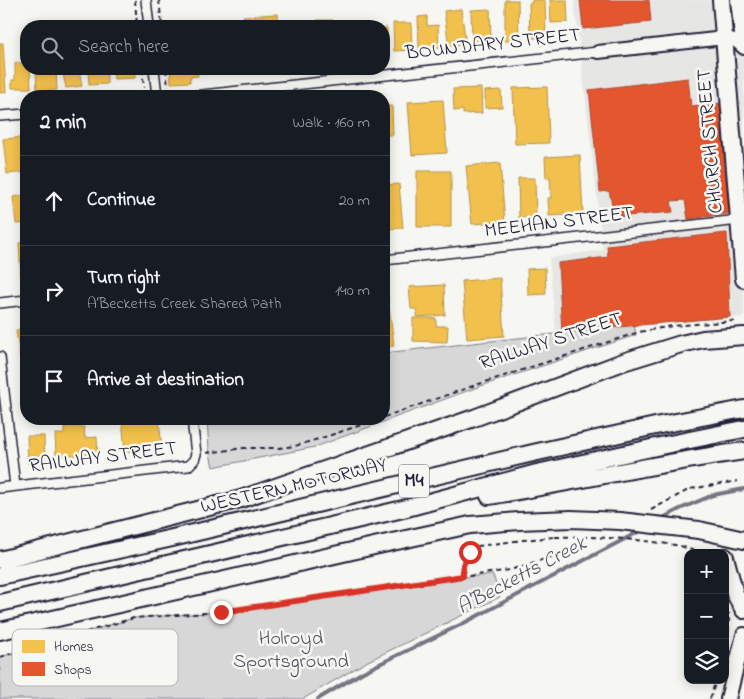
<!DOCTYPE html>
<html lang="en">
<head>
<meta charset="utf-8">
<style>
  body { margin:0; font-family:"Indie Flower",sans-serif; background:#20242c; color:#f1f3f6 }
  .controls { position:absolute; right:15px; bottom:15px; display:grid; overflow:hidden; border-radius:10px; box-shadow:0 2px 12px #0003 }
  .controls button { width:45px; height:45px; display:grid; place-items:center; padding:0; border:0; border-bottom:1px solid #363941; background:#171b24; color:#f1f3f6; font:25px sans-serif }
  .stop { position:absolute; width:15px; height:15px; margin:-11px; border:4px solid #d93025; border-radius:50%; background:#fff }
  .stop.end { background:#d93025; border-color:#fff; box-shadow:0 1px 5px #0008 }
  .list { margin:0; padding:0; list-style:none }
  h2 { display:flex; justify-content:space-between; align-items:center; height:65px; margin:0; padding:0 20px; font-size:21px }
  h2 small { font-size:16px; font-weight:400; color:#9ea1a6 }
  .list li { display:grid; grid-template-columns:32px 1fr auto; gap:15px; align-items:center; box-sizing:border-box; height:90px; padding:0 20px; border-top:1px solid #363941 }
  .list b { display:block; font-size:19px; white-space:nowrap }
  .list p { margin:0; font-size:16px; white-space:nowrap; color:#9ea1a6 }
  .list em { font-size:16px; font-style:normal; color:#9ea1a6 }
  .icon { flex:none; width:28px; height:28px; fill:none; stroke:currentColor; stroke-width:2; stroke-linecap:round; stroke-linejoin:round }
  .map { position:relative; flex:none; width:744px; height:699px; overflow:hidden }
  .search { position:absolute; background:#171b24; box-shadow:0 2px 12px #0003; left:20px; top:20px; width:370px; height:55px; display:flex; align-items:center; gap:12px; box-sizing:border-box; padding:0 18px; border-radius:20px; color:#9ea1a6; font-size:19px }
  .panel { position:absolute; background:#171b24; box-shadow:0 2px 12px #0003; left:20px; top:90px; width:370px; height:335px; border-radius:20px }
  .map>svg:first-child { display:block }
</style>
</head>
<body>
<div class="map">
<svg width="744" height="699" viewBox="0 0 744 699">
  <rect width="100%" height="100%" fill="#f6f6f2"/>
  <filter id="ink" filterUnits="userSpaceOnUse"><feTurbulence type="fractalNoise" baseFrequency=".02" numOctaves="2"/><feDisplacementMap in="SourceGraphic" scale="10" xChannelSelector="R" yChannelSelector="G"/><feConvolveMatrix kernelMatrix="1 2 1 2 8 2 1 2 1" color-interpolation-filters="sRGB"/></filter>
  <g filter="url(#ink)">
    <path fill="#e6e6e4" d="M574,0H744V317L634,325L556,333L549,258L603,250Z"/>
    <path fill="#d7d7d7" stroke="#7c7c89" d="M634,325L636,335L475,388L315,447L213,467L209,449L207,419H384V353Z
      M493,575L500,597L368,661L303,699H0V657L134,618L221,612L463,577Z"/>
    <path fill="#f2c14e" stroke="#b49148" d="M505,0H518L519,41H505Z
      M532,0H545L546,38H530L529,3H532Z
      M550,0H567L568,22L551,23Z
      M461,9L466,44L449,47L444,11Z
      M490,9L491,42H472L471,10Z
      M278,14L279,26H244L243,16Z
      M427,16V26L438,25L439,48L419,49L418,17Z
      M317,20H333V26H317Z
      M393,23H411L412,50L394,51Z
      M384,28H387L388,60H384Z
      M0,43H3L6,92L0,93Z
      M15,63H26V69H30L31,88H12V80H15Z
      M36,69H56L57,90L37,91Z
      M62,69H79L82,86L66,88Z
      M88,69H107V84L89,85Z
      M113,69H135V78L114,79Z
      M170,69H198V76L190,77V82L171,83Z
      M547,87L549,143L515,144L513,88Z
      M481,88L482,113L463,114V110L454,111L453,89Z
      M501,90L502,107L485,108V91Z
      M443,100L447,153L412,155L408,102Z
      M384,106H392L393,135H384Z
      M26,137V172L7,174L3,139Z
      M580,155L583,214L549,216L548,198H551L550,177L546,178L545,157Z
      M500,163L505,222L472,224L466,166Z
      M417,171H451V227H417Z
      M518,178H535L536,217L519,218Z
      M399,184L403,228L384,229V185Z
      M26,195V223L16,224L13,197Z
      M26,242V277H21L19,243Z
      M545,268L546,294L528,295L527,269Z
      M500,278L504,336L467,339L462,281Z
      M444,285L445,315L417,317V309H411L409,287Z
      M384,290H387L394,346L384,347Z
      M413,318H436V326H448L447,342L413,341Z
      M26,329V363L21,364L16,330Z
      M122,419H159L162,448L125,452Z
      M64,427H84L85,438L97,437L98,455L56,456L55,434H64Z
      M27,436H44L45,464H28Z"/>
    <path fill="#e4572e" stroke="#aa4732" d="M580,0H649L651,22L583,29Z
      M688,78L691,106L722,103L734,213L688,219L685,200L671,201L673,212L615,217L609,191L600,192L589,90Z
      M727,233L730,317L562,332L558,263L608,257L607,246Z"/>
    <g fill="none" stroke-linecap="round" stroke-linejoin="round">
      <path stroke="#757583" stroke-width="4" d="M661,519L680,509L713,495L744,489
        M318,699L363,672L464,623L642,530"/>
      <g stroke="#22223b" stroke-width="12">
        <path id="street" d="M146,0L149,26
          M154,69L157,96
          M193,96L598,52
          M0,116L26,114
          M384,260L739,220
          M0,303L26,300
          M0,357L15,486
          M0,488L188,466L194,460L196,454L192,419"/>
      </g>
      <g stroke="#22223b" stroke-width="16">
        <path id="secondary" d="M598,52L724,38C733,38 738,42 744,48"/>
      </g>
      <g stroke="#22223b" stroke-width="18">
        <path id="primary" d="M728,699L744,635"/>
      </g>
      <g stroke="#22223b" stroke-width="20">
        <path id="highway" d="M721,0L744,279
          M739,0L744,42
          M489,496C574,482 658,463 744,451
          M699,530L744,540
          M725,557L735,594L744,610
          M0,560L241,499L474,418L623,362L681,344L703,339L744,336
          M0,576L168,539L533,453L660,425L744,409
          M0,603L403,509L537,473L665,445L744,429
          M0,631L374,546L470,525L519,521L571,519L620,521"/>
      </g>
      <path stroke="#22223b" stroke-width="2" stroke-dasharray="5 4" stroke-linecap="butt" d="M135,0L137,26
        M159,0L162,26
        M142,69L144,88
        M166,69L168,87
        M384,417L473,386L639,332L672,326L734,321
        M206,453L244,448H279L295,446L328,436L379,419
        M651,510L690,489L738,481
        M681,546L700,553
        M463,577V565L470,552L478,546L523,540L555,537
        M725,650C729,638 729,625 729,613
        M0,657L134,618L221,612L510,570L554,556L585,543
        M710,699L716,680"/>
      <use href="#street" stroke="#f6f6f2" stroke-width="9"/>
      <use href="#secondary" stroke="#f6f6f2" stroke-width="12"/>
      <use href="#primary" stroke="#f6f6f2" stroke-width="14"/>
      <use href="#highway" stroke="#f6f6f2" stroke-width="16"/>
      <g stroke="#22223b" stroke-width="20" stroke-linecap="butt">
        <path id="highway-bridge" d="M620,521L699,530"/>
      </g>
      <path stroke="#22223b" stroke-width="2" stroke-dasharray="5 4" stroke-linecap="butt" d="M555,537C597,536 639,539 681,546"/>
      <use href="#highway-bridge" stroke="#f6f6f2" stroke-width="16"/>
    </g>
  </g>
  <g fill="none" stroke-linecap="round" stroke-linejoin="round" filter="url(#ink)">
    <path stroke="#d93025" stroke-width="6" d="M221,612L463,576V565L470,552"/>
  </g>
  <g text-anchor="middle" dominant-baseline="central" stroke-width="5" stroke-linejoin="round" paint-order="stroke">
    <rect fill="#f6f6f2" stroke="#626272" stroke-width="1" x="399" y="464.5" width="30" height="33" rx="4"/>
    <g font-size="19" font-weight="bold" fill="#22223b">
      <text x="414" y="481">M4</text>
    </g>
    <g font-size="20" fill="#22223b" stroke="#f6f6f2">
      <text transform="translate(493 45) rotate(-6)">BOUNDARY STREET</text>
      <text transform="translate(711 141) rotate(-95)">CHURCH STREET</text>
      <text transform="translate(559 223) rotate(-7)">MEEHAN STREET</text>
      <text transform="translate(551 342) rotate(-18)">RAILWAY STREET</text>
      <text transform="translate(103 458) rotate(-7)">RAILWAY STREET</text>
      <text transform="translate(294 487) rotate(-13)">WESTERN MOTORWAY</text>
    </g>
    <g font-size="20" fill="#4f4f62" stroke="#f6f6f2">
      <text x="291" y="639">Holroyd<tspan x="291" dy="23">Sportsground</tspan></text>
    </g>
    <g font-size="21" font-style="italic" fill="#535365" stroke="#f6f6f2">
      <text transform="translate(522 576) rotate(-28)">A'Becketts Creek</text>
    </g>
  </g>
  <rect x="12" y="629" width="166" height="57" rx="8" fill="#f6f6f2" stroke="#b6b6bb" stroke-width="1"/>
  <rect x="22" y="640" width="23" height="13" fill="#f2c14e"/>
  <rect x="22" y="662" width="23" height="14" fill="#e4572e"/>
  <g font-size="14" fill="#22223b">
    <text x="54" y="651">Homes</text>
    <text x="54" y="674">Shops</text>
  </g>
</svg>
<div class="controls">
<button>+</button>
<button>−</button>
<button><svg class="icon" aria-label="layers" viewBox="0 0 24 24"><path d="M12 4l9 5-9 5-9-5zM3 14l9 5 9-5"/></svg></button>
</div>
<div class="stop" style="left:470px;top:552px"></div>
<div class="stop end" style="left:221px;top:612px"></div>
<div class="search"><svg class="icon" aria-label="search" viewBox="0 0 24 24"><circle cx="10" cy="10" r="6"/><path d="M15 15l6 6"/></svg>Search here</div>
<section class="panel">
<h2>2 min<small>Walk · 160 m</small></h2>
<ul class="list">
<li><svg class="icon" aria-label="ahead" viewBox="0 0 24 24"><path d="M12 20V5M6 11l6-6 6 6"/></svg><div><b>Continue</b></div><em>20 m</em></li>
<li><svg class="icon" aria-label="right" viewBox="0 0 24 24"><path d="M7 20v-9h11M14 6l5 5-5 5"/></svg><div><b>Turn right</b><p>A'Becketts Creek Shared Path</p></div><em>140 m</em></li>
<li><svg class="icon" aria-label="arrive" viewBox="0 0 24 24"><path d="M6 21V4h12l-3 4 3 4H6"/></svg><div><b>Arrive at destination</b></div></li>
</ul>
</section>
</div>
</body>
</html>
